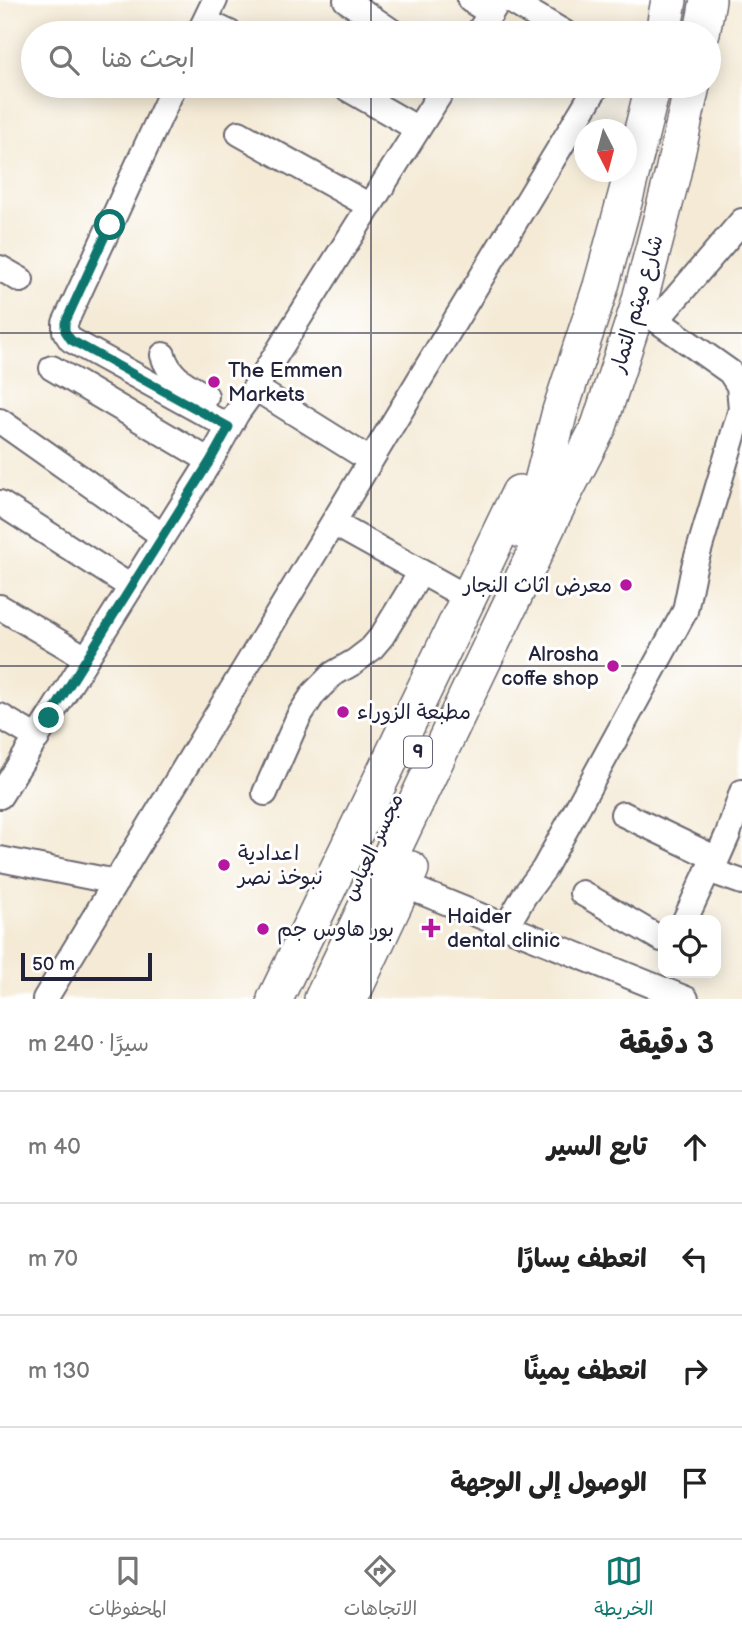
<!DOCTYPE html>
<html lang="ar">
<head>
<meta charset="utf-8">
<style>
  body { margin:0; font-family:"Balsamiq Sans","Playpen Sans Arabic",sans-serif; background:#f6f6f6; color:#222; direction:rtl }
  .controls { position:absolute; right:21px; bottom:21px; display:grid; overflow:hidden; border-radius:14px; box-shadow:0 4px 18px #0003 }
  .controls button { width:63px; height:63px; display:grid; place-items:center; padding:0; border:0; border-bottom:2px solid #e0e0e0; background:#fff; color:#222; font:35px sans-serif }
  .compass { position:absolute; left:574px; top:119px; width:63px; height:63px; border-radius:50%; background:#fff; box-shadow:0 4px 18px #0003; rotate:174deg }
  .scale { position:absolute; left:21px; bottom:18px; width:131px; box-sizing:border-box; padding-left:7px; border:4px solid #22223b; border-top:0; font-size:19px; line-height:24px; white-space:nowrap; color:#22223b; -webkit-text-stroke:5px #fff; paint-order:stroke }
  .stop { position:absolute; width:21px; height:21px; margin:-16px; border:5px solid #0f766e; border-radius:50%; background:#fff }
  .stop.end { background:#0f766e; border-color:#fff; box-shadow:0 2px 7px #0008 }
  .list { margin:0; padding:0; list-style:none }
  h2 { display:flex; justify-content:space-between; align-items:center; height:91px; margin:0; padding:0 28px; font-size:30px }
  h2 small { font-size:23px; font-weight:400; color:#767676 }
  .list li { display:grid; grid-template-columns:46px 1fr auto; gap:21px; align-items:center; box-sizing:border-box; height:112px; padding:0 28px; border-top:2px solid #e0e0e0 }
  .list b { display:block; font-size:26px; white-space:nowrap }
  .list em { font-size:23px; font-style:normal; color:#767676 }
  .icon { flex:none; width:38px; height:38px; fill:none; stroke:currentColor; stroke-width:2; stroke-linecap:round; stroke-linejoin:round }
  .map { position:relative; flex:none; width:742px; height:999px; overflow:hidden; direction:ltr }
  .search { position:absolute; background:#fff; box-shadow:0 4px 18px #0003; left:21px; right:21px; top:21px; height:77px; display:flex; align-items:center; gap:18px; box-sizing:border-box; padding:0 24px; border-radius:38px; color:#767676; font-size:26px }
  .sheet { height:539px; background:#fff }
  nav { display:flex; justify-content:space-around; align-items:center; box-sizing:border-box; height:98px; border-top:2px solid #e0e0e0; background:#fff; font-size:19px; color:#767676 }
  nav a { display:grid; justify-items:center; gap:4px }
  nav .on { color:#0f766e }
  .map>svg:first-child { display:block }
</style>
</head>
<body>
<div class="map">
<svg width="742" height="999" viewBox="0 0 742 999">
  <rect width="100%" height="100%" fill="#fff"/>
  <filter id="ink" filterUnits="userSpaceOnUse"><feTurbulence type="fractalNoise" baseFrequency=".0143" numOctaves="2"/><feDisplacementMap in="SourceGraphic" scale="14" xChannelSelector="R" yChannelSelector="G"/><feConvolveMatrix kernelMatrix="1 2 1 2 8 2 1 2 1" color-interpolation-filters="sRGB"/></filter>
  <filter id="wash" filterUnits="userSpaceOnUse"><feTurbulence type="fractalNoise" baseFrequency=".00686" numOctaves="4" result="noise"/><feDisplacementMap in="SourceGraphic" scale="28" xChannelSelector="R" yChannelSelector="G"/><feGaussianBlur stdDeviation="1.57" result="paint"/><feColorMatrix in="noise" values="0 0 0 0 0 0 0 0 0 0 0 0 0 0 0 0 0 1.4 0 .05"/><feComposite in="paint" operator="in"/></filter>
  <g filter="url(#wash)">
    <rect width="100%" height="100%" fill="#f4ead5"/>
  </g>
  <g filter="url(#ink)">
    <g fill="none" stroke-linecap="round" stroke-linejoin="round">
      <g stroke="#6c6871" stroke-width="28">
        <path id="minor" d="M346,0L394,33
          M470,0L491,13
          M509,0L565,33
          M205,21L230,33
          M199,33L215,0
          M478,33L499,0
          M174,86L65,323V331L71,340L229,427
          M343,86L418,129
          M239,133L370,206
          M0,268L21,280
          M657,320L742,221
          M163,355C169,377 187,385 206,396
          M52,368L210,461
          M255,388L370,460
          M0,421L163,536
          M0,503L131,587
          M333,523L468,598
          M0,607L86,658
          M0,716L37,738
          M265,793L299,716L314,693L333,674L354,662L371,649L382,636L421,572
          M0,796L210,461L237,413L255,388L445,86
          M623,814L717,859
          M0,859L116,882
          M708,870L742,882
          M404,885L686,999
          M582,893L661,939H663
          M685,920L708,870L717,859L728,834L742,792
          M506,927L524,896L544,869L685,611L694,567L741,409L739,386L730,372L638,307
          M45,999L597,86"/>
      </g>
      <g stroke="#6c6871" stroke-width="38">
        <path id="highway" d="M663,33L669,0
          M702,33L708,0
          M523,531L536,505L560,411L601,286L626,195L653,86
          M275,999L519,493
          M322,999L554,513L599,426L638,307L672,177L692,86
          M350,999L411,869"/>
      </g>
      <use href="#minor" stroke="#fff" stroke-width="24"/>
      <use href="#highway" stroke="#fff" stroke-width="35"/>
    </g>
  </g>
  <g fill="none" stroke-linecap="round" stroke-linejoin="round" filter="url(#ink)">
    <path stroke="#0f766e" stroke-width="9" d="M49,718L210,461L229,427L71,340L65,331V323L110,225"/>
  </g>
  <path fill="none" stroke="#22223b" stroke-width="2" stroke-opacity="0.55" d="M371,0V33M371,86V999M0,333H742M0,666H742"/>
  <g fill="#b5179e" stroke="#fff" stroke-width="2.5">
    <circle cx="214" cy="382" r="7"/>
    <circle cx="626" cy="585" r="7"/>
    <circle cx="613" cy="666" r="7"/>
    <circle cx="343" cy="712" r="7"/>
    <circle cx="224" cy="865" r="7"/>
    <path d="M427.5 917.5h7v7h7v7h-7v7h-7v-7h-7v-7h7z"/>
    <circle cx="263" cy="929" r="7"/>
  </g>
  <g text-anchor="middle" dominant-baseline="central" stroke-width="6" stroke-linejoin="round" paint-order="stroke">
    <rect fill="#fff" stroke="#646476" stroke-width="2" x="404" y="736.5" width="28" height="31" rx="5"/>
    <g font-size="19" font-weight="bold" fill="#22223b">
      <text x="418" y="752">9</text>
    </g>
    <g font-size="21" fill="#22223b" stroke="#fff">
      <text transform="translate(637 304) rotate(-74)">شارع ميثم التمار</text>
      <text transform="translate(373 847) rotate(-65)">مجسر العباس</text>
    </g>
    <g font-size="21" fill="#22223b" stroke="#fff" text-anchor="start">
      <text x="228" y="370">The Emmen<tspan x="228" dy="24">Markets</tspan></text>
      <text x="612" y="585" text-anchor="end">معرض اثاث النجار</text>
      <text x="599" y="654" text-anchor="end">Alrosha<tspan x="599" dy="24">coffe shop</tspan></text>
      <text x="357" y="712">مطبعة الزوراء</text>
      <text x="238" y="853">اعدادية<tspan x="238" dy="24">نبوخذ نصر</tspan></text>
      <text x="447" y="916">Haider<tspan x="447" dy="24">dental clinic</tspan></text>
      <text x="277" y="929">بور هاوس جم</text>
    </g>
  </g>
</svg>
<div class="controls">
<button><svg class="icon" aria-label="locate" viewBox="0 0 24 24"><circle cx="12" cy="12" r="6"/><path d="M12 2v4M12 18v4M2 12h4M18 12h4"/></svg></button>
</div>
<svg class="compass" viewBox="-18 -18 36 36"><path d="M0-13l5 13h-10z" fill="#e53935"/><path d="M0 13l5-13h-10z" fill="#767676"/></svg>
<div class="scale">50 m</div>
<div class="stop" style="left:110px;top:225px"></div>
<div class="stop end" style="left:49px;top:718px"></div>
<div class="search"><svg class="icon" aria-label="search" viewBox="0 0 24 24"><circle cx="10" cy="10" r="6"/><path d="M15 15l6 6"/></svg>ابحث هنا</div>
</div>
<section class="sheet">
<h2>3 دقيقة<small>سيرًا · 240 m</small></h2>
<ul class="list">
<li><svg class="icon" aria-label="ahead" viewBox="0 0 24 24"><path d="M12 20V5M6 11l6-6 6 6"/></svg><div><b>تابع السير</b></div><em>40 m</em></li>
<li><svg class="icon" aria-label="left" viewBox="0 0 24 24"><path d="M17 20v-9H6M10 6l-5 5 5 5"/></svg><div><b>انعطف يسارًا</b></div><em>70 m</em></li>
<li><svg class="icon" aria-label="right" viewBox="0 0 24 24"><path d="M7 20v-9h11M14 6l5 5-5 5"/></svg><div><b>انعطف يمينًا</b></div><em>130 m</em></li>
<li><svg class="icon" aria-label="arrive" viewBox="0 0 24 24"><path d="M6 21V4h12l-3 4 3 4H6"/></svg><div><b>الوصول إلى الوجهة</b></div></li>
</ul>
</section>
<nav>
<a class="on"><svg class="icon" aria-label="map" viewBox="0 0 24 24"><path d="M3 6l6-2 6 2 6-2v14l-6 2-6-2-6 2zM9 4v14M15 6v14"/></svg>الخريطة</a>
<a><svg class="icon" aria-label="directions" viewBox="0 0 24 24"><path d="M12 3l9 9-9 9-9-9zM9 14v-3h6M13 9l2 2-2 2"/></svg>الاتجاهات</a>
<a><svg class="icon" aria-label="saved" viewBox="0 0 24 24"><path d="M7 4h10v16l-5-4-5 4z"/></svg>المحفوظات</a>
</nav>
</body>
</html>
